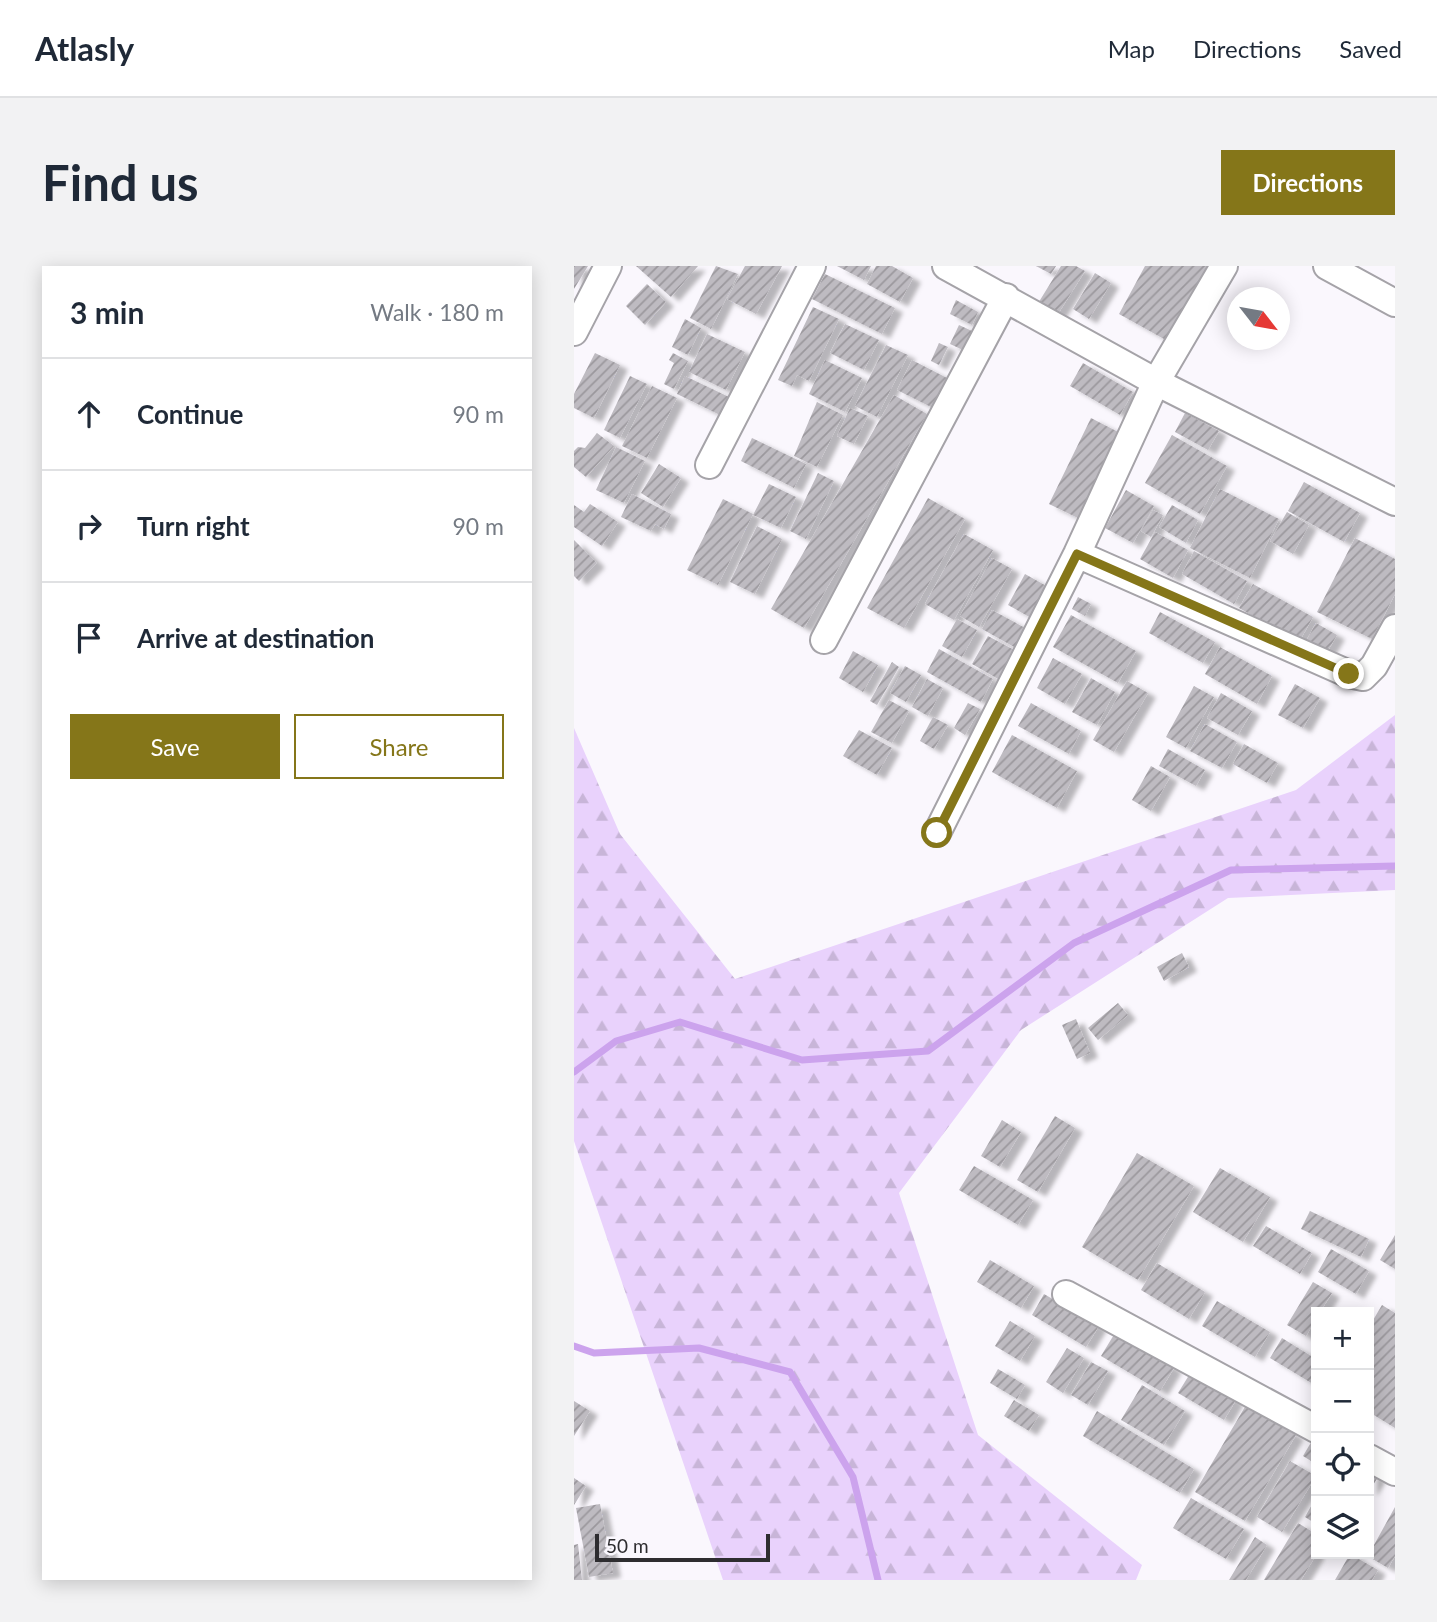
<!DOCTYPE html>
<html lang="en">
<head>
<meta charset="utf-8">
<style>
  body { margin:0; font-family:Lato,sans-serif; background:#f2f2f3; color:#1f2937 }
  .controls { position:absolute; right:21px; bottom:21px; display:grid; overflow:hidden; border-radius:0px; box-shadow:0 4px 18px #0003 }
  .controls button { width:63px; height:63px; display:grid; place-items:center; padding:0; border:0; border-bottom:2px solid #e0e1e3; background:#fff; color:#1f2937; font:35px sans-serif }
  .compass { position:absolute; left:653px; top:21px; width:63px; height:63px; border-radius:50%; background:#fff; box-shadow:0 4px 18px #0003; rotate:121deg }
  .scale { position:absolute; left:21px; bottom:18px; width:175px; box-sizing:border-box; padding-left:7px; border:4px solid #2e2d30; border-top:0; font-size:19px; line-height:24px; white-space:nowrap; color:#2e2d30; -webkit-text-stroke:5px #faf7fd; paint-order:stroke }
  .stop { position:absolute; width:21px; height:21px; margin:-16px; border:5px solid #857619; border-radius:50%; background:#fff }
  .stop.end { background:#857619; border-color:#fff; box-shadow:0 2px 7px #0008 }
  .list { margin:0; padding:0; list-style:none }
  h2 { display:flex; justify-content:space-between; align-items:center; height:91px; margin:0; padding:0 28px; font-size:30px }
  h2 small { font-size:23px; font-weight:400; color:#747a83 }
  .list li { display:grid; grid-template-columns:46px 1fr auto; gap:21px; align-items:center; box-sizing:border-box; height:112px; padding:0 28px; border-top:2px solid #e0e1e3 }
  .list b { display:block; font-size:26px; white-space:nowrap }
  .list em { font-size:23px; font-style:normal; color:#747a83 }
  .actions { display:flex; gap:14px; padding:21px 28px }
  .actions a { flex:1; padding:16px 0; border:2px solid #857619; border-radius:0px; text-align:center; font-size:24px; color:#857619 }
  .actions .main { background:#857619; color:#fff }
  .icon { flex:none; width:38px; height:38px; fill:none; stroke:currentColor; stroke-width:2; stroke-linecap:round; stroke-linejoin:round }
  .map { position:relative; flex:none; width:821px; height:1314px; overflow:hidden; border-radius:0px }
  header { display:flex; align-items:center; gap:42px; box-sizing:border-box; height:98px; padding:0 35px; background:#fff; border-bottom:2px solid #e0e1e3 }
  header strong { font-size:33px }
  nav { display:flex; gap:38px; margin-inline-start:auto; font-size:24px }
  .intro { display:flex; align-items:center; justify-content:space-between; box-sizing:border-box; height:168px; padding:0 42px }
  h1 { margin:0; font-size:49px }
  .button { padding:18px 32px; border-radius:0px; background:#857619; color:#fff; font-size:24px; font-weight:700 }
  main { display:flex; gap:42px; padding:0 42px }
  aside { flex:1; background:#fff; border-radius:0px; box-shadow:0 4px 18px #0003 }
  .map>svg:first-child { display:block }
</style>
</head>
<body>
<header>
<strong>Atlasly</strong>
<nav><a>Map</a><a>Directions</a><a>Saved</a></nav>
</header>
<div class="intro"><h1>Find us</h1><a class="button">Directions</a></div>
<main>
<aside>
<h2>3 min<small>Walk · 180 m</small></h2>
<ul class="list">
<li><svg class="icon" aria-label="ahead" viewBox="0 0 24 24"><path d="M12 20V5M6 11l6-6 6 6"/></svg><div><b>Continue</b></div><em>90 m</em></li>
<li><svg class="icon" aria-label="right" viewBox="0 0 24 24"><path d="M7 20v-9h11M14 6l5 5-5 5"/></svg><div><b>Turn right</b></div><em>90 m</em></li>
<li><svg class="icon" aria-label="arrive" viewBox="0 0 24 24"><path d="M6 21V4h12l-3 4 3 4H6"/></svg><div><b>Arrive at destination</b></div></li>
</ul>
<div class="actions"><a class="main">Save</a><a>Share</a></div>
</aside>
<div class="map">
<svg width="821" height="1314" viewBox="0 0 821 1314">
  <defs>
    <pattern id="forest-firs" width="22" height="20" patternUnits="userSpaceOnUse" patternTransform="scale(1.75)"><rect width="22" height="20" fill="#e9d2fc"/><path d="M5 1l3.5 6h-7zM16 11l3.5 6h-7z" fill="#c8b5d8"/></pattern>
    <pattern id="building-hatch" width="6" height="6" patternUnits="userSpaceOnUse" patternTransform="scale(1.75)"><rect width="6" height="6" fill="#bebbc1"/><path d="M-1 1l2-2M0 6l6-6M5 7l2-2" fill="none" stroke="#9b989d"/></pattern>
    <filter id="shadow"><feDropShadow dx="8" dy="4.5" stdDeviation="2" flood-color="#0004"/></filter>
  </defs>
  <rect width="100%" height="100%" fill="#faf7fd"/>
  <path fill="url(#forest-firs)" d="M821,449V624L654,632L447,764L325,927L404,1169L568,1299L562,1314H149L0,875V462L46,568L161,713L722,524Z"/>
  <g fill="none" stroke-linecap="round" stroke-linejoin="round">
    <path stroke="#cca3ed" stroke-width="7" d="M0,806L42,775L106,756L228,794L354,785L500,677L657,604L821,600
      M0,1080L20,1087L125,1082L216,1106L279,1211L304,1314"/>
  </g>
  <path fill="url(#building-hatch)" filter="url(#shadow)" d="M0,0H14L0,23Z
    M62,0H124L97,31Z
    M142,0L164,8L137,63L116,52Z
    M171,0H208L182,48L153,33Z
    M263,0H297L290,14Z
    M302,0H318L339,12L326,36L293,18Z
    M462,0H482L477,8Z
    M487,0H502L511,5L482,51L463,39Z
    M571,0H642L599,78L545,48Z
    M521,7L537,17L515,53L499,43Z
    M251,8L321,42L308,68L238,33Z
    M73,18L92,36L71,59L52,40Z
    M382,34L404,46L398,59L376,48Z
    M239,41L265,53L235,115L223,109L218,120L204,114Z
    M111,53L127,62L114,89L98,81Z
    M271,58L305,74L290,104L256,87Z
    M385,59L398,65L389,84L376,78Z
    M133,68L171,86L152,124L115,106Z
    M365,77L374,81L365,99L357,95Z
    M312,79L334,89L303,151L281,140Z
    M21,87L46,99L20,152L0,142V128Z
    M99,87L114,95L100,123L90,118L100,97L95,94Z
    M251,94L288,112L271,146L235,128Z
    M338,94L373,112L359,142L323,124Z
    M509,97L559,126L546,149L496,120Z
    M56,110L73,118L46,172L30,164Z
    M111,110L155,131L146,149L103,128Z
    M78,120L103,132L73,192L48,180Z
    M320,129L353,148L230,362L197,343Z
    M243,136L269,149L243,201L220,190Z
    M276,142L294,150L280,178L263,170Z
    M611,147L645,165L634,184L601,166Z
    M517,152L548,168L506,253L475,238Z
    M23,167L40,180L12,211L0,201V185L4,181L11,182Z
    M598,169L653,200L626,248L571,217Z
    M178,172L232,198L220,222L167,195Z
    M42,181L71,195L50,237L22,224Z
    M85,198L107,212L89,241L67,227Z
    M244,207L260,215L232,273L216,265Z
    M730,216L786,247L770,276L714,245Z
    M195,218L222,231L207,262L179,249Z
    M646,223L705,253L676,312L616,282Z
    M552,224L580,240L559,277L531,262Z
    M58,228L97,248L90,263L81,258L77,265L47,251Z
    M354,232L391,253L330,362L293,342Z
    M149,233L179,248L144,319L113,304Z
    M16,238L44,256L28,280L0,261V239L10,246Z
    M598,239L624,254L612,277L585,261Z
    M579,244L589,249L577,271L567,265Z
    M713,246L735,259L719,288L696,275Z
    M183,260L208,273L181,328L156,316Z
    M581,266L614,284L599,312L566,293Z
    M390,268L419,284L380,354L351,338Z
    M781,272L821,293V328L798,373L743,346Z
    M0,274L23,297L5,315L0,310Z
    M620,285L673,315L660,338L608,308Z
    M418,292L438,303L405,361L386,350Z
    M451,308L476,322L459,353L434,339Z
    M679,318L739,351L725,376L665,342Z
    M504,331L517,338L511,350L498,343Z
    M418,344L453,363L442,382L408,363Z
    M586,346L641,376L629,397L575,367Z
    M497,349L562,385L544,417L479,381Z
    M383,353L403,364L388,391L368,380Z
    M742,357L763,369L752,388L731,377Z
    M414,370L442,385L426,414L398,398Z
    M646,381L698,410L683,438L631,408Z
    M365,383L419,413L407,436L353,406Z
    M279,385L304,399L289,426L265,412Z
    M479,392L508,408L491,438L463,422Z
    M318,396L325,401L303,439L296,435Z
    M331,400L347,409L332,436L316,427Z
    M517,412L541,426L523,459L498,446Z
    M353,413L369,422L354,450L338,441Z
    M553,415L574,427L540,486L519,474Z
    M721,418L746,432L729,462L704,449Z
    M620,420L640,431L612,482L592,471Z
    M647,427L678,445L664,469L633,452Z
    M315,434L335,445L318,477L297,466Z
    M394,437L406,443L391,469L380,462Z
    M457,437L507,465L495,488L444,460Z
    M359,451L374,459L360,483L346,475Z
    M631,458L663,476L648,502L616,485Z
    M285,464L318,482L303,509L269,490Z
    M438,469L503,505L483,542L418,506Z
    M670,478L704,497L693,517L659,498Z
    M594,483L631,504L622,520L585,500Z
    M577,500L596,511L577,545L558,534Z
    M608,687L615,701L590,715L583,701Z
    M544,737L554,749L524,774L514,762Z
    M502,753L516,787L503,793L488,759Z
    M481,850L501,862L464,926L443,914Z
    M428,854L447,866L426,901L407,890Z
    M563,887L620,920L564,1014L508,981Z
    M400,900L459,934L444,959L385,924Z
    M646,902L696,931L669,976L619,946Z
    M736,945L795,973L787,991L727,963Z
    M692,960L738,987L726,1008L679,980Z
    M821,969V1003L806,994Z
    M757,983L795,1005L782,1028L744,1006Z
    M416,994L460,1020L447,1042L403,1016Z
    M583,997L631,1026L615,1053L567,1024Z
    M739,1016L758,1027L746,1046H742V1053L732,1070L713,1059Z
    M470,1028L525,1060L512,1081L458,1049Z
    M643,1035L696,1066L681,1091L628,1060Z
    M808,1039L821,1047V1162L795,1146V1061Z
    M436,1055L461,1070L446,1095L421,1080Z
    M541,1067L600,1102L586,1125L527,1090Z
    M708,1072L742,1093V1112L739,1118L696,1092Z
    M493,1082L510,1092L489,1127L472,1116Z
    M517,1096L534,1105L514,1139L497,1129Z
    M424,1103L451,1119L443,1133L416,1117Z
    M617,1106L662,1134L650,1154L604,1127Z
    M568,1119L611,1145L590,1179L547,1154Z
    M440,1134L465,1149L455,1165L430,1150Z
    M0,1135L16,1145L0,1170Z
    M672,1139L722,1169L671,1255L621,1226Z
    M523,1145L620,1203L606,1227L509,1170Z
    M739,1173L742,1175V1198L729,1190Z
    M716,1195L742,1210L708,1266L683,1251Z
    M795,1206L804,1211L795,1226Z
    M0,1212L12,1220L0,1239Z
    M742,1231V1258L731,1251Z
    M617,1232L670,1263L652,1293L599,1262Z
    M26,1238L39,1307L15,1311L2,1242Z
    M821,1241V1290L814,1302L790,1288H795Z
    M724,1257L742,1268V1289L727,1314H690Z
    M681,1271L693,1279L672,1314H655Z
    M4,1278L8,1314H0V1279Z
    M776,1288L804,1304L798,1314H761Z"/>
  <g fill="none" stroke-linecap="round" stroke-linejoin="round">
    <g stroke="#a5a3a8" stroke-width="30">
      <path id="minor" d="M372,0L582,116L821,236
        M753,0L821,37
        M0,66L34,0
        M135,199L238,0
        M503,288L775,408L789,411L800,400L821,362
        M250,374L432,31
        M363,567L503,288L582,116L650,0
        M492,1028L742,1163
        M795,1192L821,1206"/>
    </g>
    <use href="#minor" stroke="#fff" stroke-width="26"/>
  </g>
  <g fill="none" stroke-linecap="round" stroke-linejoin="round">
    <path stroke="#857619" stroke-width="9" d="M363,567L503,288L775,408"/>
  </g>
</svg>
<div class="controls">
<button>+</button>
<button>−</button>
<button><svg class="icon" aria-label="locate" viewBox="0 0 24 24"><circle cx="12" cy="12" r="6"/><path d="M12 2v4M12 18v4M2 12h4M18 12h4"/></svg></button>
<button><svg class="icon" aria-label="layers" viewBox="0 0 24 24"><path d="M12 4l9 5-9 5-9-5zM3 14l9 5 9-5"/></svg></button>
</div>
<svg class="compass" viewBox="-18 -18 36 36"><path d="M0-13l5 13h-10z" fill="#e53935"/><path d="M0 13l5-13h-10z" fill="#747a83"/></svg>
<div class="scale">50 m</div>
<div class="stop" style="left:363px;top:567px"></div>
<div class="stop end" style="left:775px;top:408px"></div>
</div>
</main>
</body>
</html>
